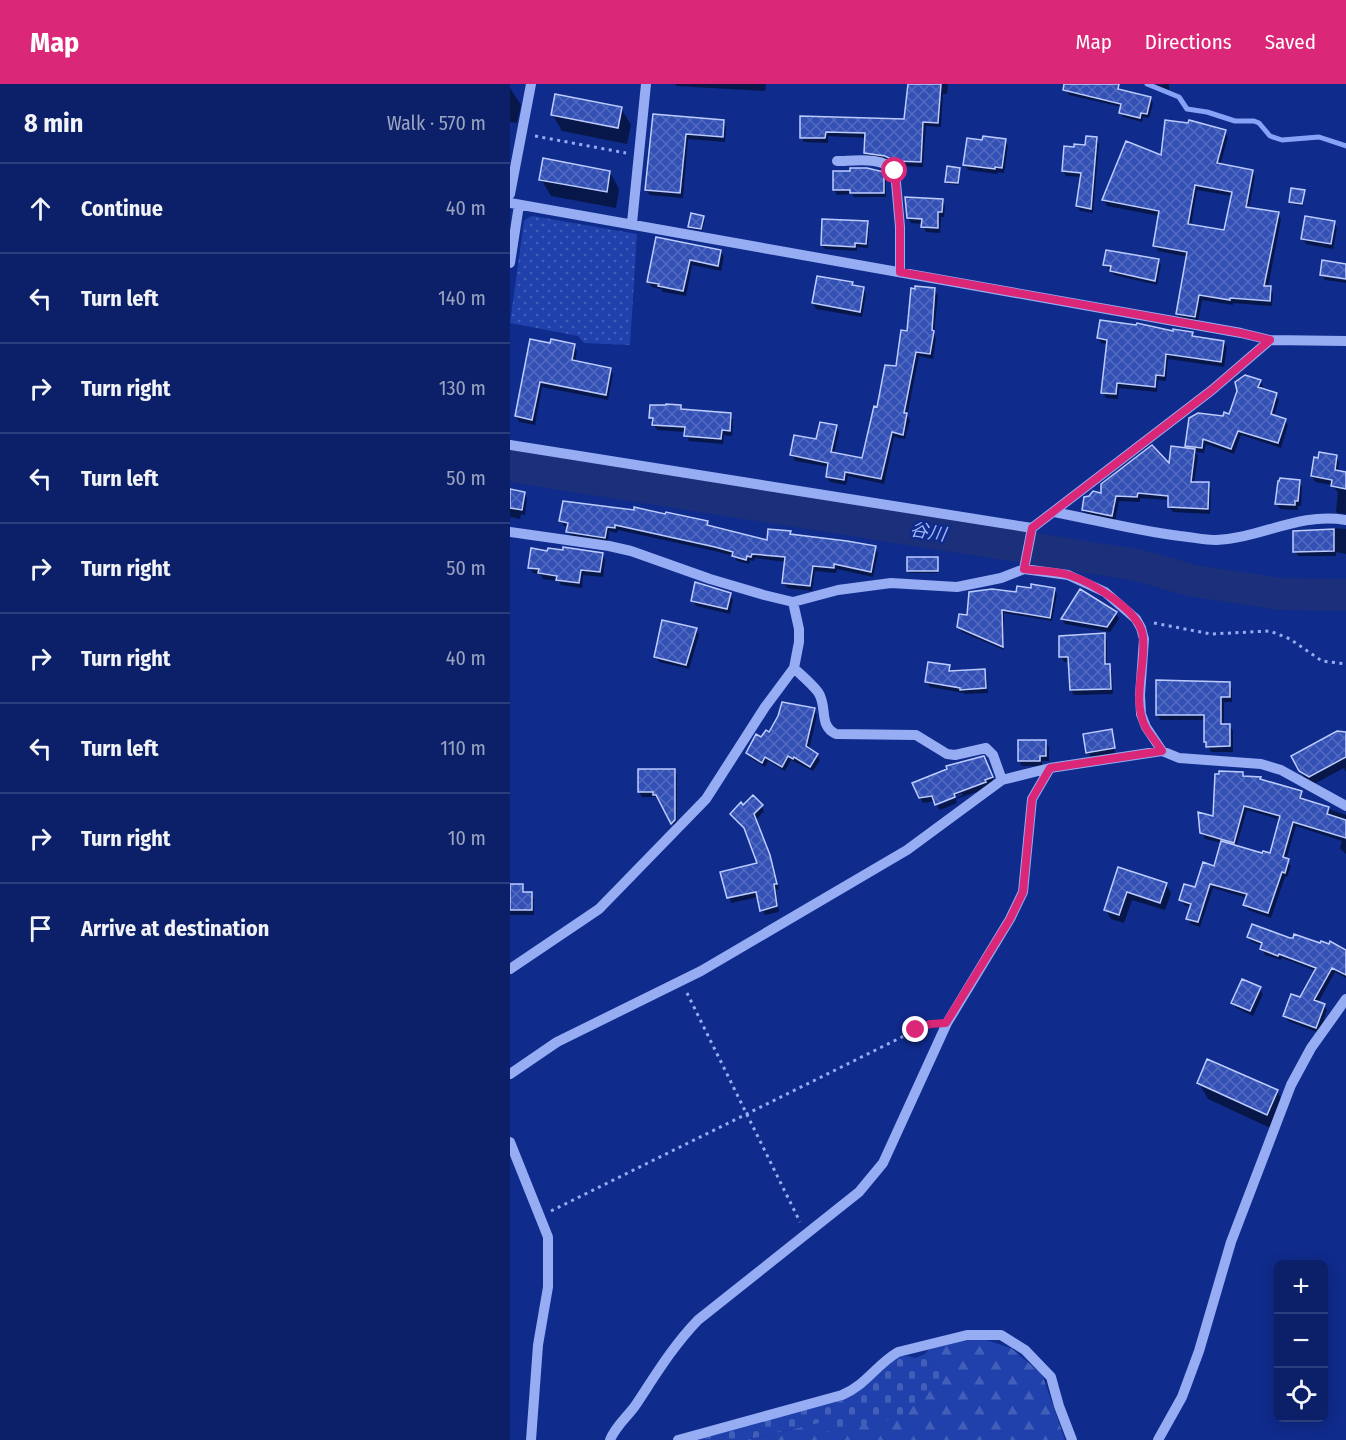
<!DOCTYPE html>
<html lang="en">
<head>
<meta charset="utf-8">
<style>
  body { margin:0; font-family:"Fira Sans Condensed","Noto Sans JP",sans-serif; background:#14286f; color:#f1f3f6 }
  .controls { position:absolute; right:18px; bottom:18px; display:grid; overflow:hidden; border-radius:9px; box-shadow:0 3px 15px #0003 }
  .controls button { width:54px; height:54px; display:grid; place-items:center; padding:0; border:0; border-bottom:2px solid #2b3e7d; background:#0b2069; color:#f1f3f6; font:30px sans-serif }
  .stop { position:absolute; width:18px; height:18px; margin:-14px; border:4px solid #db2777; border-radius:50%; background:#fff }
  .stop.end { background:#db2777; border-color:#fff; box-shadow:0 2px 6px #0008 }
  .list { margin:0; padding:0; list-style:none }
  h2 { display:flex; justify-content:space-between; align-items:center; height:78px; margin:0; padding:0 24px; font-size:26px }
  h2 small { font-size:20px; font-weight:400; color:#9aa3c0 }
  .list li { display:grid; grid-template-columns:39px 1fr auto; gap:18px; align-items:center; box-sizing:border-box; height:90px; padding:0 24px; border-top:2px solid #2b3e7d }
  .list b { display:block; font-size:22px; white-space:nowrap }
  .list em { font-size:20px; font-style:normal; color:#9aa3c0 }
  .icon { flex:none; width:33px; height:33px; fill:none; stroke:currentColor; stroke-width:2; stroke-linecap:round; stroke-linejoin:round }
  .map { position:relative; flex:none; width:836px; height:1356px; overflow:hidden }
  header { display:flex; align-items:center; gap:36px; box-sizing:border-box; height:84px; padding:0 30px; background:#db2777; color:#fff }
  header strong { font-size:28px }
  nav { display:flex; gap:33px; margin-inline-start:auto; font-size:21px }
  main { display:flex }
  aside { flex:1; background:#0b2069 }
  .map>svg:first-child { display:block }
</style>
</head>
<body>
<header>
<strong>Map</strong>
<nav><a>Map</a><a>Directions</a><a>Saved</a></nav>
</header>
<main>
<aside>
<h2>8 min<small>Walk · 570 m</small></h2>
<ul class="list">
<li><svg class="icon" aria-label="ahead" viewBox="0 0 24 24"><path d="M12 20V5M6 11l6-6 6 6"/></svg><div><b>Continue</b></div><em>40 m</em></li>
<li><svg class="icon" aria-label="left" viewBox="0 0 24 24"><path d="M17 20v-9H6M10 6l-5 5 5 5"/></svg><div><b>Turn left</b></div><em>140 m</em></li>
<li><svg class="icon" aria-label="right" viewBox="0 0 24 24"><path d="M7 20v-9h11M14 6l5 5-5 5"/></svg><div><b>Turn right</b></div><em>130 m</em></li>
<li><svg class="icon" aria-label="left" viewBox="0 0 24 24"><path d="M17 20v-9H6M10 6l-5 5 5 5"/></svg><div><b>Turn left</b></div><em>50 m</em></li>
<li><svg class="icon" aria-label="right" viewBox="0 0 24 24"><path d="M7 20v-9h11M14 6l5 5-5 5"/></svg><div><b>Turn right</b></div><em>50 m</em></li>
<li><svg class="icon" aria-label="right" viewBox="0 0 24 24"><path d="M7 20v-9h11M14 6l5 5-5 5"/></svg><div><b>Turn right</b></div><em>40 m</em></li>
<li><svg class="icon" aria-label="left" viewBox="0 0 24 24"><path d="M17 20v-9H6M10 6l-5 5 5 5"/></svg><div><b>Turn left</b></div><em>110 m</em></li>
<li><svg class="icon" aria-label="right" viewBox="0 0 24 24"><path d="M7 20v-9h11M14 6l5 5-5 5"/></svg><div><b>Turn right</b></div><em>10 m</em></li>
<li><svg class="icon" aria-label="arrive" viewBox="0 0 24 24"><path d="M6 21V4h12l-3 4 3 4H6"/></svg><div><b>Arrive at destination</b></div></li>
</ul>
</aside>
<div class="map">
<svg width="836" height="1356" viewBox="0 0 836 1356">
  <defs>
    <pattern id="green-dots" width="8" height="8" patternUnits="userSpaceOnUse" patternTransform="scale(1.5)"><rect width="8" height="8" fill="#2041ac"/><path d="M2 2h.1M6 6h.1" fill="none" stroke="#415eb8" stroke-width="1.8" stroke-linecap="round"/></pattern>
    <pattern id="forest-firs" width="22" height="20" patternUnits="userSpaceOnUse" patternTransform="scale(1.5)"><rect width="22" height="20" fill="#2041ac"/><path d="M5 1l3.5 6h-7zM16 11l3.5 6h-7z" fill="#415eb8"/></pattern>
    <pattern id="cemetery-stones" width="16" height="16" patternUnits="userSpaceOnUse" patternTransform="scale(1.5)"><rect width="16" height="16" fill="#2041ac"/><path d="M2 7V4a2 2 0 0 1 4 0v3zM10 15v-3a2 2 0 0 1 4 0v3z" fill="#415eb8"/></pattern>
    <pattern id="building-cross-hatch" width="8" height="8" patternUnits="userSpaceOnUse" patternTransform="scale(1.5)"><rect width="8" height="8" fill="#3350b4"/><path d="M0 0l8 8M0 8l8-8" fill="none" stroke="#526abf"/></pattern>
  </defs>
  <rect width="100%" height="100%" fill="#0f2b8c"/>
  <path fill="url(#green-dots)" d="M23,132L127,150L120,261L74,259L68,252L0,239L14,137L19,133Z"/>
  <path fill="url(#forest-firs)" d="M459,1255L476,1256L501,1264L532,1290L555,1356H235L309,1339L435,1293L415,1270L419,1265Z"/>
  <path fill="url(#cemetery-stones)" d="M415,1270L435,1293L390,1333L315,1348L309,1339L235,1356H181L332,1314L388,1272H398L405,1274Z"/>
  <path fill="#0007" fill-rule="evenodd" d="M165,0H256L255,7L166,2Z
    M399,0H438L437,10H433L431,43L416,42L413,83L389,82L379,77L358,74L355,68L356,54L318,52V59L294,58L291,53V34L396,37Z
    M558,0H601L608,1L611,7L640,14L643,19L639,34L633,33L632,38L613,33L610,28L612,23L559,11L557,6Z
    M659,0V6H644L640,1Z
    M0,4L11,21L7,39L0,38Z
    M111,24L121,41L117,60L52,47L42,30Z
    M144,31L213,37L216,43L215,58L178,55L173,114L140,111L136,106Z
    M715,48L718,53L710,82L742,87L745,92L739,125L768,130L771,135L758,204H760L763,209L762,222L723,219V221L692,216L688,238L671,235L667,230L678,173L648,167L645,162L650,132L597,122L594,116L653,73ZM687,106L722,112L715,147L681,142Z
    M586,55L589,60L583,129L570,127L567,122L572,93L556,92L553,87Z
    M495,57L498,62L494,89L488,88L487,90L458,86L455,81Z
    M449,85V101L438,100L437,97Z
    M100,88L109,105L106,124L41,112L31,95Z
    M373,89L376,94V113H344L342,110L327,111L324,106Z
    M794,107L793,122L782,120L780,118Z
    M432,116L435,122L434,133H431L430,149L416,148L413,140L401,139L398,134Z
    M193,134L195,136L192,147L181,145L179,143Z
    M357,138L359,143L358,164L347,163V167L315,165L312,161Z
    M824,139L827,144L823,165L796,160L793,155Z
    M147,154L210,167L214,173L211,187L182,181L176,212L153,208L151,205L142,203L139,198Z
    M648,177L651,181L647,201L604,191L594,180Z
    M836,181V199L815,196L811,191Z
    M342,199L344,203L353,204L356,210L352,233L306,225L303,219Z
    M424,205L428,211L424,250L426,254L423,275L409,272L397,332L400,336L395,355L384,353L374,400L338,392L336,401L320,398L317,393L319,383L285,377L282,371L307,357L326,342L329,348L324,370L353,375L368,325L387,284L399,249Z
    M664,248L682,249L684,254L714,258L717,263L714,283L658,275L656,297L648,296L647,308L609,304L608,315L596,314L593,308L598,260L591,259L588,254Z
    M42,261H64L67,267L65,279L100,285L103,290L98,316L32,303L25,341L9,338L6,332Z
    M750,297L753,302L752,306L766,311L769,316L764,332L775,336L778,341L771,364L731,351L724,370L696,360L694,369L685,368L688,372L684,399L698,400L701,405L700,430L663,428L659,423L660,416L630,414V418L609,417L605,437L576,431L573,426L592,410L660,383L679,366L677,362L714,334L720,332Z
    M170,322L173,327L220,331L223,336L222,352L214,351L213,360L179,357L176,348L147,346L140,334Z
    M826,373L829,378L828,388L836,390V430L827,429L826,427L828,408L822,401L805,398L802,392L809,375Z
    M789,397L792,403L791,422H788V426L770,425L767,420Z
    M0,407L14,409L17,414L15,431L11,430L10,435L0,433Z
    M51,437L197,439L200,443L258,457L280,449L281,452L365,464L368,469L363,493L327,485L326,489L305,487L302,507L277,504L273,498L276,478L245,474L244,477L240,476L239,480L227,477L224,472L209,468L108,446L107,449L99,447L98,459L61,453L58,448L59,443L54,442Z
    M821,444L836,445V470L826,468V472H788L785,467L821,447Z
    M39,468L92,470L95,476L93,493L73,491L72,504L51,501L49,497L33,495L30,490L23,489L20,483Z
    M427,474L428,489H399L398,487Z
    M544,505L547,510L542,537L494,529V566L452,548L449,543L458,533L507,509Z
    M570,507L606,529L609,535L600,548L555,540L552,535Z
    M220,510L223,516L220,530L186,522L183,517Z
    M186,545L189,551L179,585L149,578L146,573Z
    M594,551L597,556V581L602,587L603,610L564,611L561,606L560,578H554L551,573Z
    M439,582L442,588L474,587L477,592L478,609L455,610L454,609L420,603L417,598Z
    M719,600L722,605V618H714V641H719L723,647V668H701L698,662L696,636H651L647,631Z
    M304,626L307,631L299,666L307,671L310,676L303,687L281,676L275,687L258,677L255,683L240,674L238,669L252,655Z
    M601,646L603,650H601L605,669L581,673L578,668Z
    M836,649V688L834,684L804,700L795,695L783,672Z
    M509,658H535L539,663V677H532V682H512L509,677Z
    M476,679L485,699L478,704L446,715L447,719L430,726L427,722L453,711L452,709L426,719L425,717L413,719L410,714Z
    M164,686L167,691V741L165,744L150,715L146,713H132L129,708Z
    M732,690L735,694L791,708L793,716L836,731V770L830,764L832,757L786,742L776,776L781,782L777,793H775L761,834L738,826L735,821L737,814L703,804L690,843L681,840L678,835L681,823L674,821L671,815L686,805L705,783L712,759L695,755L692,749L704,734ZM737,726L771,736L761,771H753L726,763Z
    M251,722L254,727L246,736L262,778L269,805L266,806L269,828L255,831L248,813L221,819L212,789L249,780L237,747L221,730L233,723Z
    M609,785L656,800L661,809L655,826L622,816L614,839L601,835L596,826Z
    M12,801L16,810H21L24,815V831H0V802Z
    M738,853L780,856L836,867V894L825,888L808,919L814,921L817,926L809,949L778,937L775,932L791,915L806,887L772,874L771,876L755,871L752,865L753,862L742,858Z
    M749,904L753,910L743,932L726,924L723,919Z
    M689,999L767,1007L776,1024L767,1047L698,1015Z"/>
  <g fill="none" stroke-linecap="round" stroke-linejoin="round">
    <path stroke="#87a3f7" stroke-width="5" d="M637,0L669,13L677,25L697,28L725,37H744L749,39L760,52L772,56L809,53L836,62"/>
    <path stroke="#1b2f7a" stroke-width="32" d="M0,382L627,481L684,497L770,510L836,511"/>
  </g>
  <path fill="url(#building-cross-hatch)" stroke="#bdccfe" stroke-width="1.5" fill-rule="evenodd" d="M398,0H431L428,39L413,38L411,78L385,77L375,72L354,69L355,49L316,48L315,54H290V32L394,35Z
    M554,0H609L608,5L641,13L637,30L631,29L630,34L609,29L611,20L553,6Z
    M45,10L112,23L108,44L41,31Z
    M143,30L214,36L213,53L176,50L170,109L135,106Z
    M655,36L678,39L679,36L716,46L707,79L743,86L736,123L769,128L754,202H761L760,217L720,214V216L689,211L685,233L666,230L677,168L643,162L649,127L592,116L616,57L651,71ZM685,101L722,108L714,146L678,140Z
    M473,52L496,55L492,84L485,83V85L453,81L457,54L472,56Z
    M576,52L587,53L581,125L566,122L571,89L552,87L554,62L564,63V60L575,61Z
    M33,74L100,87L97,108L29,96Z
    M437,82L450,84L448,99L435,98Z
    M340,84H357L374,88V109H340V106H323V87H340Z
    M781,104L795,106L792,120L779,118Z
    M395,113L433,115L432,128H428V144L411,143L412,135L397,134Z
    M181,129L194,132L191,145L178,143Z
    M795,132L825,137L821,160L791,155Z
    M312,135L358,137L356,160L345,159V163L311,161Z
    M146,153L211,166L208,182L180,176L173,207L148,202L149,200L137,198Z
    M596,166L649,175L645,197L600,187L601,182L593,181Z
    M812,176L836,180V195L810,191Z
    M307,192L343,198L342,201L354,203L350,228L302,219Z
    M405,202L425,204L422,246L424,247L420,270L406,268L394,329H397L393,351L382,348L371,395L335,388L334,396L316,393L318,379L280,371L284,351L306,355L310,338L327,341L321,368L352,374L364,322L367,323L375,281L386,282L391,246L397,247L401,204L405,205Z
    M590,236L626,241L627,239L663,247V245L683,248L682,252L714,257L711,278L656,270L654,292L646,291L645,303L607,299L606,310L591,309L597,256L587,254Z
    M20,255L40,259L41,255L65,260L62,276L101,284L96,311L30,298L22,336L5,332Z
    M735,291L751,296L748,303L767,309L761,330L776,335L768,359L728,347L721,365L693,355L692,364L675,362L679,334L688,329L713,332L714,328L719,330L727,307L725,298Z
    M156,320L171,321V325L221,329L220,347L212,346L211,355L174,352L175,343L142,341L143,334H139L140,321H156Z
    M642,361L659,379L661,362L685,365L681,398H699L698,425L658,423V412L628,409L627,413L606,412L602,432L572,426L574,413L579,412L583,407L591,409V400Z
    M809,368L827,371L825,386L836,388V405L821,402L822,396L801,392L804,373L808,374Z
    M770,394L790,396L788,417H785V421L765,420L768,397H769Z
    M0,405L15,408L12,426L0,424Z
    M53,417L124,426V423L155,430L156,428L198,437L197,441L257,456L258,445L281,447L280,450L337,457L366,462L361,488L324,480V484L303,482L300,502L272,499L275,473L242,470L241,473L237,472L236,476L222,472L223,468L205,463L105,441V444L97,443L95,454L56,448L58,439L49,437Z
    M824,445V467L783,468V447Z
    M53,463L93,469L90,488L71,486L69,499L46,496L47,492L28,489L29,485L18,484L21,464L37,467L38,464L53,466Z
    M397,473H428V487H397Z
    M185,498L221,509L217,525L181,517Z
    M521,500L545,504L540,534L492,526L493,563L447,543L449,530L457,531L459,508L482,505L506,508L507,502L521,504Z
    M570,505L607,528L597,543L551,535Z
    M152,536L187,544L176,581L144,573Z
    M595,549V580H600L601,605L560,606L558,573H549V552Z
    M418,578L440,581L439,587L475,585L476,604L450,606V604L415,598Z
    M646,596L720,598V613H711V640H720V662L696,663V658H694V631H646Z
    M272,618L305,624L296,662L308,670L300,683L284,673L283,675L278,672L272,683L255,673L252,679L236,669L246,650L251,653L256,646L259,648L268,632Z
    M602,645L605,664L576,669L573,650Z
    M827,647L836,648V673L799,693L789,687L781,672Z
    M508,656H536V672H530V677H508Z
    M474,672L483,693L475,696L476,698L444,710L445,713L425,721L422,712L409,714L402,699L437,685L436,682Z
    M128,685H165V736L161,740L146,711H143V708H128Z
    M709,687L733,688V692L751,693L750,695L792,707L790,714L819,723L817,730L836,736V754L783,738L773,773L779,775L775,789L772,788L758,829L733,821L737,810L700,800L688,838L676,835L681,820L669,816L674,800L685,803L693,778L704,782L711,757L752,769L753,767L760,769L770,732L734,722L724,759L690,749L688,728L703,732L705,690H709Z
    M243,711L253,721L244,730L260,771L267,800H264L267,822L250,827L246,808L217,814L210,788L247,779L234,744L220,730L231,718L233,721Z
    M608,783L657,799L650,819L617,808L609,831L594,826Z
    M0,800H13V808H22V826H0Z
    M742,840L780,854H783L784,850L810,859L811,857L819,860L820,857L836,866V891L822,884L804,916L815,920L806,944L773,932L781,910L790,913L806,884L769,870L768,872L750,865L752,859L737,853Z
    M732,895L751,903L740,927L721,919Z
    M697,975L768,1006L757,1031L687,999Z"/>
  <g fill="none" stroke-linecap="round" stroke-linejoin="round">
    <path stroke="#96acf3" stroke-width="3" stroke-dasharray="3 4.5" stroke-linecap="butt" d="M25,52L116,69
      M644,539L701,550L760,547L780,555L812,577L836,580
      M177,909L290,1138
      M41,1127L406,946L423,940"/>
    <path stroke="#96acf3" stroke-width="10" d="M327,77C344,77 373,72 385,87L390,143V188
      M0,110L21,0
      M0,119L731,249L760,256L836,257
      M122,139L136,0
      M0,179L9,121
      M0,361L522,444L702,306L760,256
      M544,428C586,436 628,447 670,452C682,453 694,456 706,456C752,454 788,428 836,436
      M0,448L99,462L121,467L200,495L254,511L283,518L328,506L381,499L447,503L491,494L514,485L558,491L595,508L626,535L631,544L634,555L630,611L631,630L636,643L652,667
      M514,485L522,444
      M284,584C292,592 301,599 308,608C318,622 308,642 326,650L406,651L437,670L445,671L476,664L483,671L492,696
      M0,885L89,825L196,715L255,623L284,584L289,558V545L283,518
      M0,990L47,958L191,887L397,766L492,696L540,684L652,667L669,674L751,680L771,686L836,722
      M0,1058L38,1153V1203L28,1261L21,1356
      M100,1356C105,1343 117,1333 125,1322C145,1292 162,1263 188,1236L349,1108L373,1079L437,939L500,835L513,808L522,715L540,684
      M168,1356L332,1311C355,1302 367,1280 388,1268L457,1251H491L515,1266L541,1293L549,1322L562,1356
      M648,1356L672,1313L689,1267L721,1158L781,1001L801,964L836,915"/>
  </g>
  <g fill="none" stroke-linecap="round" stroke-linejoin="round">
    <path stroke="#db2777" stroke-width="8" d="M385,87L390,143V188L731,249L760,256L702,306L522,444L514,485C528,487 545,487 559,491C583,499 631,527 633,553C636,583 621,616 636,644C641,652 647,659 652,667L540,684L522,715L513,808L500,835L436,939L420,940L406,946"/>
  </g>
  <g text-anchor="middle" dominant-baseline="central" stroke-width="4.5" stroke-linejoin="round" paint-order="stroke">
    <g font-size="18" font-style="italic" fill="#a1b7fa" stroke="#0f2b8c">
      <text transform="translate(418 448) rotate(9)">谷川</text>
    </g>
  </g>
</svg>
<div class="controls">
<button>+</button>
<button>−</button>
<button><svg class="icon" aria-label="locate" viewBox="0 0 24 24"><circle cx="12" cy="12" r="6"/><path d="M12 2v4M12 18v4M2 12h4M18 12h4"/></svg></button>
</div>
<div class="stop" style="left:385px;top:87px"></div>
<div class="stop end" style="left:406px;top:946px"></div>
</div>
</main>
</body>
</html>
